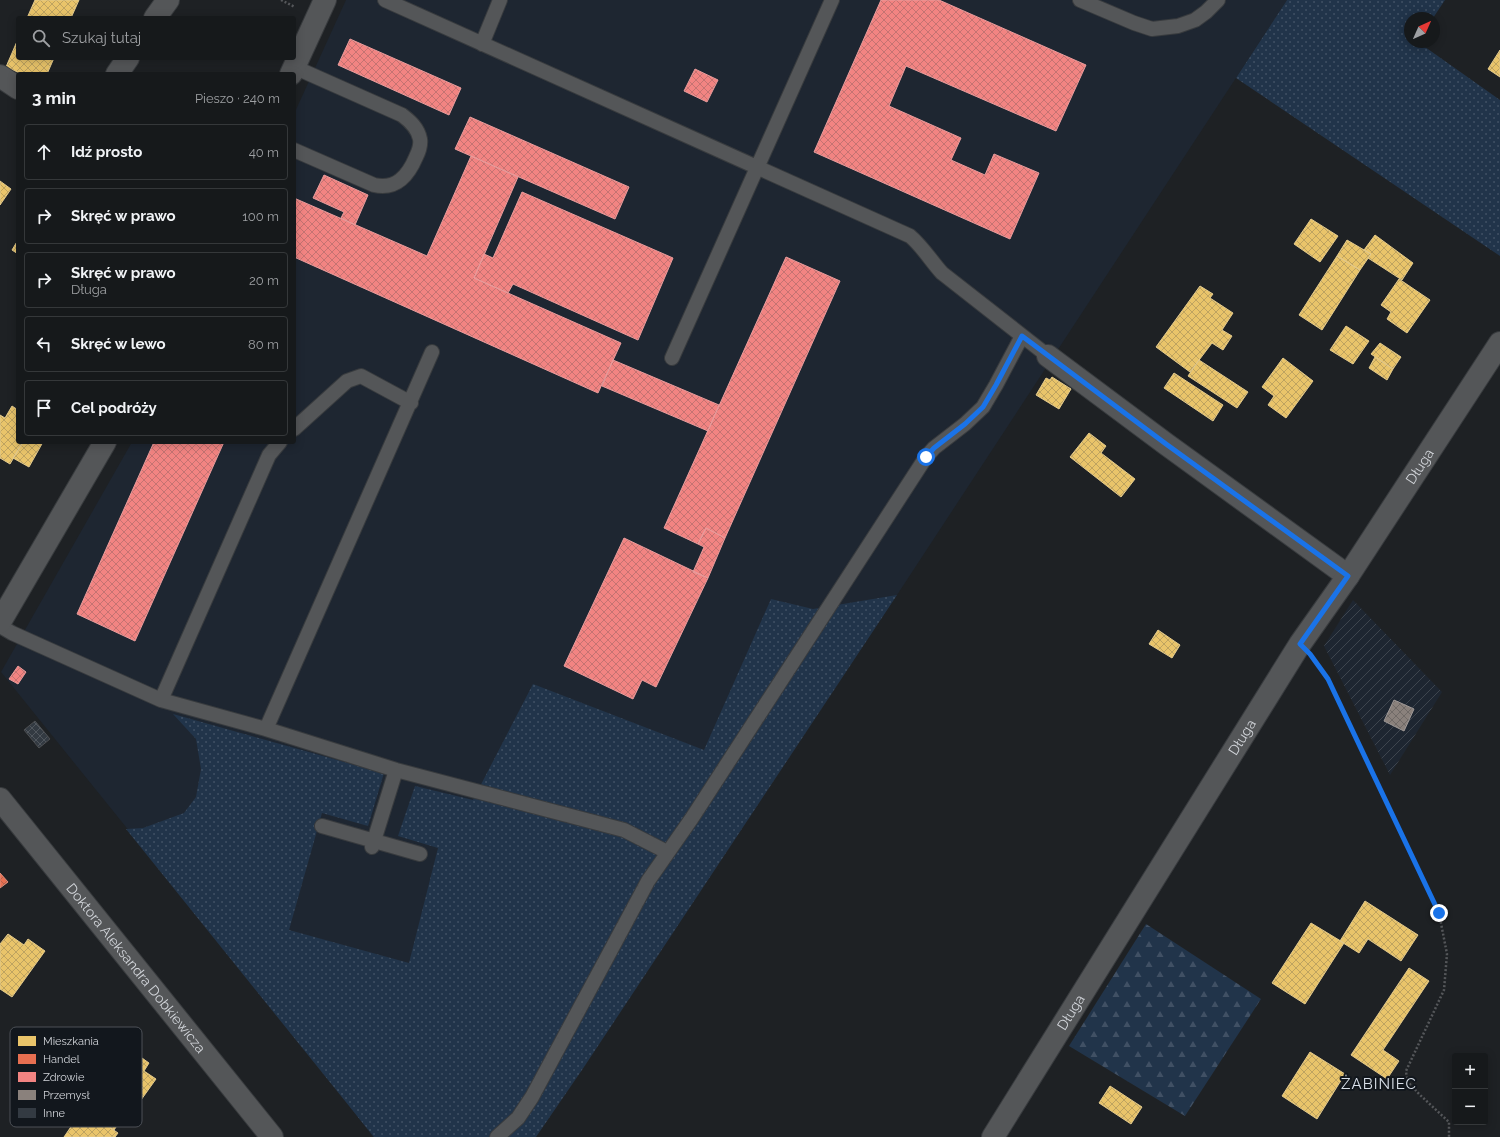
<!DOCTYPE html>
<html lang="pl">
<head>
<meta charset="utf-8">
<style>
  body { margin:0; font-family:Raleway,sans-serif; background:#1f2224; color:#f1f3f6 }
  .controls { position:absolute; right:12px; bottom:12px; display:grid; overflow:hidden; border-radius:4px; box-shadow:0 2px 10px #0003 }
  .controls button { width:36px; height:36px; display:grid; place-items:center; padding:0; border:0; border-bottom:1px solid #35383a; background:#16191b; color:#f1f3f6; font:20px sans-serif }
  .compass { position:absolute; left:1404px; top:12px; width:36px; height:36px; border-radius:50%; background:#16191b; box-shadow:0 2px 10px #0003; rotate:45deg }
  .stop { position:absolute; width:12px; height:12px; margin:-9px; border:3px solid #1a73e8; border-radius:50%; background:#fff }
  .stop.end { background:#1a73e8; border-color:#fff; box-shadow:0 1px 4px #0008 }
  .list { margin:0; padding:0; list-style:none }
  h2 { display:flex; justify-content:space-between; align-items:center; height:52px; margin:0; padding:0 16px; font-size:17px }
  h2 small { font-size:13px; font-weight:400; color:#9ea0a3 }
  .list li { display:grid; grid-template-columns:26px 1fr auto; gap:12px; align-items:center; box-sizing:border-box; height:56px; margin:0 8px 8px; padding:0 8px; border:1px solid #35383a; border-radius:4px }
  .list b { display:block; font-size:15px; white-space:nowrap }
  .list p { margin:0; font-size:13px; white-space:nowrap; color:#9ea0a3 }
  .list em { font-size:13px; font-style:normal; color:#9ea0a3 }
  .icon { flex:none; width:22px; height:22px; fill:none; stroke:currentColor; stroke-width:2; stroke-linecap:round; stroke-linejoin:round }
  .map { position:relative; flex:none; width:1500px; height:1137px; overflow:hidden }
  .search { position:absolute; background:#16191b; box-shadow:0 2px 10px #0003; left:16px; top:16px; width:280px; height:44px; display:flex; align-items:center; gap:10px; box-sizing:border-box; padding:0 14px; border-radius:4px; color:#9ea0a3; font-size:15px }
  .panel { position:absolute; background:#16191b; box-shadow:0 2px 10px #0003; left:16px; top:72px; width:280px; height:372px; border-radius:4px }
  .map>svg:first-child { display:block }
</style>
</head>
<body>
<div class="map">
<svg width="1500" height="1137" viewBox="0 0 1500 1137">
  <defs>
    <pattern id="industrial-furrows" width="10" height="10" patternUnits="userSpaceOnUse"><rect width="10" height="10" fill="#1e2631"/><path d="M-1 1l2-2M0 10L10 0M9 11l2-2" fill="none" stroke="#3e454e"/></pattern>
    <pattern id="grass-dots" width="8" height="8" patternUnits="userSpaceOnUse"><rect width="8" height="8" fill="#21344a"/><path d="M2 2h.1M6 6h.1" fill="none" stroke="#405064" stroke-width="1.8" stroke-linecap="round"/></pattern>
    <pattern id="forest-firs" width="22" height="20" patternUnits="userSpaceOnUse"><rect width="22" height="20" fill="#21344a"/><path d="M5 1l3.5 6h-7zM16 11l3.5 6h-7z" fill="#405064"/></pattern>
    <pattern id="homes-cross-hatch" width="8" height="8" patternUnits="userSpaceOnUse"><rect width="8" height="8" fill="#e9c46a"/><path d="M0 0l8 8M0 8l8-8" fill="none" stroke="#bea360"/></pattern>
    <pattern id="shops-cross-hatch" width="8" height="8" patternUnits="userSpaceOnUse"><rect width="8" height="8" fill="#e76f51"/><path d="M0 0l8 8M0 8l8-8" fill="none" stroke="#b5614c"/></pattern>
    <pattern id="health-cross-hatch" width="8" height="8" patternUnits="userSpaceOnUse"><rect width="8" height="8" fill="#f28482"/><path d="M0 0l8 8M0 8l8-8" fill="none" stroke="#c57372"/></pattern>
    <pattern id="industry-cross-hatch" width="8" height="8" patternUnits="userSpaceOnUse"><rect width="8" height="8" fill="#8a817c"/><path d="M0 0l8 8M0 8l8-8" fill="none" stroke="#706a67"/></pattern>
    <pattern id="building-cross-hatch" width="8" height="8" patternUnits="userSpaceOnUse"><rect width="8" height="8" fill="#333a42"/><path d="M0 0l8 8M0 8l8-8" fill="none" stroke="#50565d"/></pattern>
  </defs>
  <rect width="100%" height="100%" fill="#1e2124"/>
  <path fill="#1e2631" d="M346,0H1287L897,595L534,1137H373L321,1069L1,672L132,442H294V114Z"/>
  <path fill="url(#industrial-furrows)" d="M1353,600L1442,692L1390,775L1324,646Z"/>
  <path fill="url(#grass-dots)" d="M1287,0H1445L1433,18H1410V42H1418L1500,100V256L1236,78Z
    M897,595L584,1067L536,1137H374L126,829L143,828L184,813L196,797L201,769L196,739L173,714L384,773L368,826L322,813L289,930L409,963L438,848L398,836L415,786L473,800L533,684L704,750L771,599L813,609Z"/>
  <path fill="url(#forest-firs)" d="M1146,924L1261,999L1185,1116L1069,1046Z"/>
  <path fill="url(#homes-cross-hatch)" stroke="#e2c98c" d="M35,0H79L71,18H27Z
    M18,39V58H54L47,74H22L6,67Z
    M1500,50V77L1488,69Z
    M0,181L11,189L0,205Z
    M1311,219L1338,236L1320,262L1294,244Z
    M1375,235L1413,263L1402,280L1368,258L1371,254L1364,250Z
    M18,240V254L12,250Z
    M1347,240L1371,254L1360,270L1337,256Z
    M1337,256L1360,270L1322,330L1299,315Z
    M1399,279L1430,300L1407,333L1387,319L1391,312L1381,305Z
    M1200,286L1213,294L1210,298L1233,313L1222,330L1232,336L1223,350L1212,343L1190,372L1156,347Z
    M1346,326L1369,341L1353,364L1330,350Z
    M1380,343L1401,357L1393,369L1371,354Z
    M1375,357L1393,369L1387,380L1369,368Z
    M1283,358L1313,381L1286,418L1268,405L1274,396L1262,387Z
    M1199,360L1248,392L1237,408L1188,376Z
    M1174,373L1223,405L1213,421L1164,388Z
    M1052,377L1071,389L1059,409L1036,395L1046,378L1050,380Z
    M12,406L18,410V442H23L10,464L0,458V415L5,418Z
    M1089,433L1106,446L1101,453L1135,479L1121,497L1070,457Z
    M23,442H43L29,467L13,458Z
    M1158,630L1180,645L1172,658L1149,644Z
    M1365,901L1418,935L1401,961L1368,939L1359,953L1340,941Z
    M1311,923L1344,943L1305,1004L1272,983Z
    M8,934L24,945L28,939L45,951L12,997L0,989V944Z
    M1409,968L1429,981L1383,1050L1399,1061L1387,1079L1351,1055Z
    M1310,1052L1345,1074L1317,1119L1282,1096Z
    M135,1053L149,1063L144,1071L156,1079L136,1107L132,1104L114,1130L88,1112L106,1087L101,1084L121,1055L129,1061Z
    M1110,1086L1142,1107L1131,1124L1099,1103Z
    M83,1109L118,1133L115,1137H64Z"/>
  <path fill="url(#shops-cross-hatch)" stroke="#e18e7a" d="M0,873L8,882L0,888Z"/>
  <path fill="url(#health-cross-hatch)" stroke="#e89c9c" d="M881,0H939L1086,65L1056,131L906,66L889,106L961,138L951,160L985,175L994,154L1039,173L1010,239L814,152Z
    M350,39L461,88L449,115L338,65Z
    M695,69L718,80L707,102L684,91Z
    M470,117L629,187L615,219L455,149Z
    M471,156L518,177L474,278L621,343L598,393L294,257V198L427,256Z
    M324,175L368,195L355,225L341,218L344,212L313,198Z
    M522,192L673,258L638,340L513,284L508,293L474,278L484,254L493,258Z
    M786,257L840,281L725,538L706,528L698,544L664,528Z
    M613,360L719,405L708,431L602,386Z
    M154,442H224L135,641L77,614Z
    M706,528L725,538L708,578L693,572L704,547L698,544Z
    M624,538L708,578L656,687L642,680L633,699L564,666Z
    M18,666L26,672L18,684L9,679Z"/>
  <path fill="url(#industry-cross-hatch)" stroke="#a09a98" d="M1394,700L1414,709L1404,731L1384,721Z"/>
  <path fill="url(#building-cross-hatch)" stroke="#4d4f52" d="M35,721L50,739L39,748L24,730Z"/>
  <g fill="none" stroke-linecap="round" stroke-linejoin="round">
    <g stroke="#383b3e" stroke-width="16">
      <path id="service" d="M385,0L910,236C923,247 931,261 942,273L1048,356
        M1080,0L1134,23L1152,29L1178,26L1195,20L1206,12L1218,0
        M482,44L500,0
        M294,67L402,115C410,121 418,128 420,139C421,145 419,151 416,157C408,176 396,190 374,185L294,150
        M672,358L832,0
        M294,429L347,381L361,376L411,403
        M0,626L12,633L161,700L269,455L280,442
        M161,700L266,729L396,770L624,830L667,852
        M266,729L432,352
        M322,826L420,854
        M372,847L396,770
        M497,1137L518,1118L532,1097L648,881L692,818L926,457L934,448L965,424L983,407L996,385L1022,336"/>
    </g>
    <g stroke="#383b3e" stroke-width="24">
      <g id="minor">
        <path d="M155,18L168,0"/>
        <path d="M117,74L128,58"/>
        <path d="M291,74L325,0"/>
        <path d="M0,76L18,88"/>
        <path d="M1048,356L1166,444L1348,576"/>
        <path d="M0,622L105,442"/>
        <path id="s1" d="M0,799L272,1137"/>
        <path id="s2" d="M993,1137L1300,644L1348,576L1500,343"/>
      </g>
    </g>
    <path stroke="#55575a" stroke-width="2.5" stroke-dasharray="2 2" stroke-linecap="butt" d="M281,0L295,7
      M1316,663L1328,679L1439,913L1447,954L1444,990L1406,1071L1407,1081L1419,1094L1449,1122V1137"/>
    <use href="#service" stroke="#545658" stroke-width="14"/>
    <use href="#minor" stroke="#545658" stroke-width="22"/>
  </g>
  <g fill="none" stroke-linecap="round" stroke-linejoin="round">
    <path stroke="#1a73e8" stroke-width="5" d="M926,457L934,448L965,424L983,407L996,385L1022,336L1166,444L1348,576L1300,644L1310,654L1328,679L1439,913"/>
  </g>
  <g text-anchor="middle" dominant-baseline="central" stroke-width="4" stroke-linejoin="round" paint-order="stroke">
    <g font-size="14" fill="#d2d5da" stroke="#12171d">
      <text stroke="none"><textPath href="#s2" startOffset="795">Długa</textPath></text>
      <text stroke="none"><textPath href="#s2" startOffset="471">Długa</textPath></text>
      <text stroke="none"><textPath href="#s1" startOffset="217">Doktora Aleksandra Dobkiewicza</textPath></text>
      <text stroke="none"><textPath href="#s2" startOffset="147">Długa</textPath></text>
    </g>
    <g font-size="15" letter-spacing="1" fill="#d9e0e9" stroke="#12171d">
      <text x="1379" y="1084">ŻABINIEC</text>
    </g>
  </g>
  <rect x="10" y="1027" width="132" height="100" rx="6" fill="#12171d" stroke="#4c5056" stroke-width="1"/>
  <rect x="18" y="1036" width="18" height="10" fill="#e9c46a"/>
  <rect x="18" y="1054" width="18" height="10" fill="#e76f51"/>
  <rect x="18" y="1072" width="18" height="10" fill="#f28482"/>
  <rect x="18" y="1090" width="18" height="10" fill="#8a817c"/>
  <rect x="18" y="1108" width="18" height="10" fill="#333a42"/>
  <g font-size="11" fill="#d2d5da">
    <text x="43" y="1045">Mieszkania</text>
    <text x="43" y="1063">Handel</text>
    <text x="43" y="1081">Zdrowie</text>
    <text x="43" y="1099">Przemysł</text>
    <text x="43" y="1117">Inne</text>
  </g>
</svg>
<div class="controls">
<button>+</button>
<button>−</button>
</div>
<svg class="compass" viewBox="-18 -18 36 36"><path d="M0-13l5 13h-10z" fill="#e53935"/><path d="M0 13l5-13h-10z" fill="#9ea0a3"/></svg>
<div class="stop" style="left:926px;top:457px"></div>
<div class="stop end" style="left:1439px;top:913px"></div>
<div class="search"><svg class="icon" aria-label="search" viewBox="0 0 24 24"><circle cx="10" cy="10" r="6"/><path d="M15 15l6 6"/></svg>Szukaj tutaj</div>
<section class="panel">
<h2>3 min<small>Pieszo · 240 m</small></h2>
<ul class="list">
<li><svg class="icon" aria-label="ahead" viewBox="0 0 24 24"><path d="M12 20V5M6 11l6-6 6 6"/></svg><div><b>Idź prosto</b></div><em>40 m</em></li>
<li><svg class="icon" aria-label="right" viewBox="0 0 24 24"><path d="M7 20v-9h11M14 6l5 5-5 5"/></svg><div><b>Skręć w prawo</b></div><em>100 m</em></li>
<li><svg class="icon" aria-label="right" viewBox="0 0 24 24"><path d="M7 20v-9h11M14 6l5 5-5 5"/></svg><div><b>Skręć w prawo</b><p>Długa</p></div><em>20 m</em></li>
<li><svg class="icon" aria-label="left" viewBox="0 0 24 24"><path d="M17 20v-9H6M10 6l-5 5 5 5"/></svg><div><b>Skręć w lewo</b></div><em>80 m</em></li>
<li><svg class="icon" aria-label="arrive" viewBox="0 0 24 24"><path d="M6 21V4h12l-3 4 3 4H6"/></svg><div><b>Cel podróży</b></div></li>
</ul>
</section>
</div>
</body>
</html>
